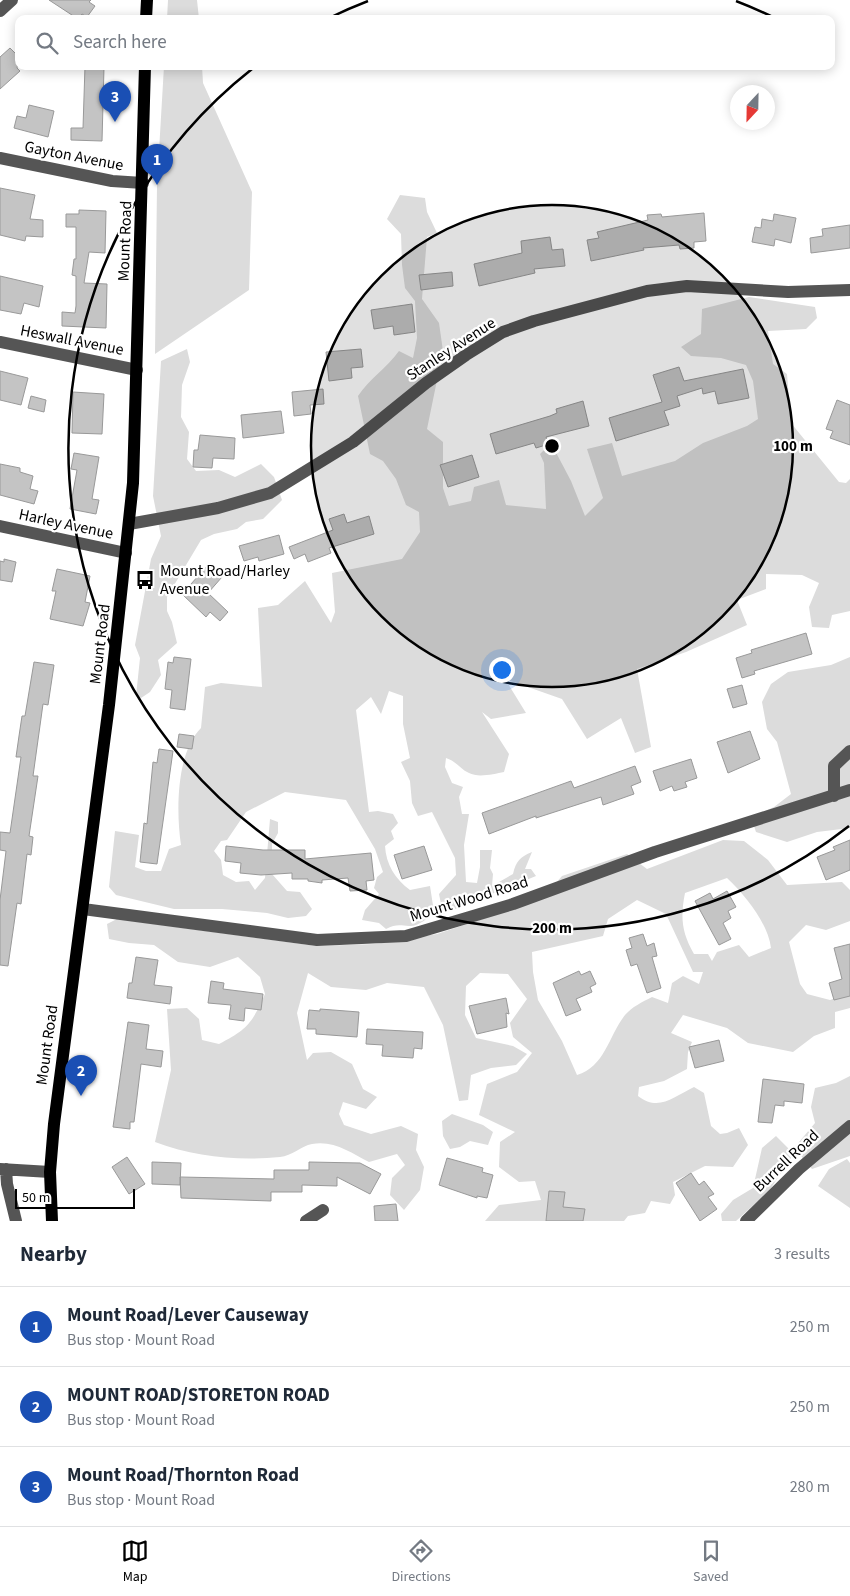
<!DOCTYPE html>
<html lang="en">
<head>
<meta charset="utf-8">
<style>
  body { margin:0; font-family:"Source Sans 3",sans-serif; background:#f6f6f7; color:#1f2937 }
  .compass { position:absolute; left:730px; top:85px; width:45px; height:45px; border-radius:50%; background:#fff; box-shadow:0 2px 12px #0003; rotate:202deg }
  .scale { position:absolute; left:15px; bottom:12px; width:120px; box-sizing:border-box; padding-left:5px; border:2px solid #000; border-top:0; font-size:14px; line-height:18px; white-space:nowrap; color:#000; -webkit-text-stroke:4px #fff; paint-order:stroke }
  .you { position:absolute; left:501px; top:669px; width:18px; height:18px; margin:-12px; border:4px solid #fff; border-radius:50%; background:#1a73e8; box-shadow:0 0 0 8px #1a73e833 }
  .badge { display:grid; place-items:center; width:32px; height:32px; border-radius:50%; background:#000; color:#fff; font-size:16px; font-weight:700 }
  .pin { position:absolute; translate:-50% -41px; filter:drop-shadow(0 1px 2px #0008) }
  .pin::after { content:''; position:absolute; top:26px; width:18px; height:15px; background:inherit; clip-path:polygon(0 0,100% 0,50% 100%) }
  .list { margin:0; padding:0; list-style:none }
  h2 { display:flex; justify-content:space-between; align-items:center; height:65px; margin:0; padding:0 20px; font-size:21px }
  h2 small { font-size:16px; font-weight:400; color:#747a83 }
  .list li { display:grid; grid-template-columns:32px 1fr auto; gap:15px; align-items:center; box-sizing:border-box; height:80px; padding:0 20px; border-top:1px solid #e0e1e3 }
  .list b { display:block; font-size:19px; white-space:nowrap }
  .list p { margin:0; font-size:16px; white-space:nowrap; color:#747a83 }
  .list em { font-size:16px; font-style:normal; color:#747a83 }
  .icon { flex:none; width:28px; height:28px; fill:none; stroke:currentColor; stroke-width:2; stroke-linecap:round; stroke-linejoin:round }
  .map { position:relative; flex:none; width:850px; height:1221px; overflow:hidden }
  .search { position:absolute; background:#fff; box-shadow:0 2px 12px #0003; left:15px; right:15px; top:15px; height:55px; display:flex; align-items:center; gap:12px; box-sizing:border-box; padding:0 18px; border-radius:10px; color:#747a83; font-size:19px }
  .sheet { height:305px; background:#fff }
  nav { display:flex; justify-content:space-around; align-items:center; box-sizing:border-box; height:70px; border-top:1px solid #e0e1e3; background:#fff; font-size:14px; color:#747a83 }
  nav a { display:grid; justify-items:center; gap:2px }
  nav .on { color:#000 }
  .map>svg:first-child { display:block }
</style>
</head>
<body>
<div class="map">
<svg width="850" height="1221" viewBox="0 0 850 1221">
  <rect width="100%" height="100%" fill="#fff"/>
  <path fill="#dcdcdc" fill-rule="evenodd" d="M168,0H197L199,19H167Z
    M164,66H202L203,83L252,192L249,290L155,354L157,185Z
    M400,195L425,198L427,212L437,233L427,237L422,299L439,323L443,351L427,429L443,442V488L449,506L471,501L474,487L499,480L506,505L546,509L544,463L540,454L551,443L571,481L585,516L603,498L587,449L612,443L622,476L675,461L703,443L747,426L758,419L753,381L746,365L721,358L691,356L681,347L701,334L702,309L749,297L815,307L817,318L806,329L768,331L773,364L787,374L791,423L839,482L846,483L850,479V611L832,615L829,628L812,627L809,607L819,583L802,575L766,574V589L737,600L747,625L686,652L637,669L651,747L635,753L621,718L587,739L562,699L505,679L526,713L491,719L482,712L509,754L504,772C494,774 478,778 469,773C460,769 456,761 446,758L445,767L452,783L463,787L459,797L462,814H469L464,845L466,882L477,883L480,867V850H492L490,868L493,874L492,886L513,874C516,861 520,857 532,852L525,869H531L536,876L443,914L439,894L456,875L455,858L432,812L418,816L412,803L410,781L401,762L410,758L403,724V696L389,691L381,714L371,697L356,710L369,812L378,811L393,814L398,823L391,831L394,839L385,846C386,864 395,879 410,890L430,886L434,912C428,918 418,927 409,926C400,925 395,924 386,929L379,923L362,920L365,910L379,894L374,888L377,877L383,872L375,849L346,800L285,792L246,812L227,840L221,841L214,851L221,860L223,875L236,882L249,881L255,890L265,878L270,819L278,822V833L272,844V874L287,891L300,892L312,909L306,916L288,918L267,913L222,909H174L116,895L109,887L115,831L139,835L135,867L146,871H161L169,849L181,845C176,812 176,753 201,728L205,687L221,683L262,687L258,608L278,605L305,581L331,623L335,612L332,573L402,559L420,532L419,512L406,505L396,479L383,461L370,454L358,396C369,379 387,368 399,351L413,358L417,338L415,301L405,288L402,265L401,234L387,219Z
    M187,349L190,362L182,385L181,417L189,432L187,459L196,471L219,470L235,477L261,464L274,477L282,500L263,519L246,522L237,529L214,534L201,540L167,597V611L172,622L177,643L158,660L161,675L150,692L141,698L136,696L140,658L135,645L151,559L161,536L153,496L161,361Z
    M850,657V828L817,832L787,842L756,832L751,817L774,807L791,794L777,742L767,729L762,702L771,684L788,672L831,665Z
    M723,840L744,841L768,860L787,885L842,882L850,890V921L826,930L806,925L789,942L800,984L807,994L830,1000L850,993V1008L835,1012V1028L814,1036L793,1052L748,1043L727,1028L683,1015L671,1033L692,1042L688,1052L687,1069L664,1081L639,1087L638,1096C659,1112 673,1097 694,1087L704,1093L711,1126L720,1134L727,1133L739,1128L748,1145L733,1167L705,1166L673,1182L675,1195L670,1204L651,1201L645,1213L628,1216L624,1221H485L499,1205L541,1200L535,1181L519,1182L499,1167L500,1142L515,1132L479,1115L487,1084L517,1072L532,1053L513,1037L510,1023L527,999L508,974L480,973L466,986L465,1015L476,1038L513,1046L527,1054L516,1065L491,1068L471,1075L468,1100L459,1101L443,1025L424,987L387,983L366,990L331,987L308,973L297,1013L307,1060L313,1053L331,1052L352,1064L363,1089L377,1097L366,1109L343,1102L339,1114L344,1125L371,1134L401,1126L418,1134L416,1150L424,1167L420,1190L404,1210L390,1195L392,1178L405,1165L397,1154L369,1162C351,1153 334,1140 312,1144C301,1146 292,1156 280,1157C238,1161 195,1157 155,1142L171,1070L167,1009L187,1008L199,1019L202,1040L219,1044C248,1029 252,1023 265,994L260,977L238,957L210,967L178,962L154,945L129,943L109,939L107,924L117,919L316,946L375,944L437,934L542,899L562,876L627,854L647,869ZM727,878C745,895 768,923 771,948L749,957L739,945L717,952L712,961L708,954H694C682,933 680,918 685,893ZM637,900L666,914L693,972H703L699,984L683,976L672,983L668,1003L652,997C642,1002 632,1007 625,1015C609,1035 605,1067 577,1075L562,1041L538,1000L533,972L532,952L603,936L608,919Z
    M850,1076V1156L812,1169L794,1148L815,1123L811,1107L815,1088L836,1083Z
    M452,1114L483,1125L493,1132L488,1145L470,1141L460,1147L450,1149L443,1136L442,1121Z
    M776,1136L789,1149L791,1158L769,1191L736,1221H722L721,1214L733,1200L753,1188L762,1148Z
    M847,1159L850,1163V1208L818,1186L829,1169Z"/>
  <path fill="#c4c4c4" stroke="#999" d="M49,0H91L89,2L95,6L87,17L82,14L78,19Z
    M10,48L19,57L17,68L20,71L0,89V57Z
    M85,66L104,67L102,141L71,140V128H83Z
    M29,105L54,111L48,137L14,128L17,116L26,118Z
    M0,188L35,195L30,219L43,220V237L26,236L25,241L0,235Z
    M79,210L106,211L105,253L89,252L84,283L107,284L106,328L62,326V312L75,313L76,306V276L72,275L74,259H76V227H66V214H79Z
    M704,213L706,241L694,242V248L680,249L679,245L643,248L644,250L591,261L587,240L599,238L597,232L648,220L647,215L661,214L662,217Z
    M774,214L796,218L791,243L775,239L774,246L752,242L755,227L761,228L762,219L773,221Z
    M850,225V248L811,253L810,238L823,236L822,229Z
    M550,237L552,250L563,249L565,266L534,269L535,273L479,286L474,264L522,253L521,241Z
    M452,272L453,286L421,290L419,275Z
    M0,276L43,286L39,307L24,303L21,314L0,310Z
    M412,304L415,332L394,335L393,326L374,329L371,310Z
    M361,349L363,367L351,368L352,378L329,381L326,352Z
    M679,367L684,381L743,369L749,398L718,404L715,391L703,394L702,388L677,396L680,406L664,411L669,425L616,441L609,418L662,402L653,375Z
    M0,371L28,378L21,405L0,400Z
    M323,389L324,404L310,405L311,414L294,416L292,392Z
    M73,392L104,394L102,434L72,433Z
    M31,396L46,400L44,412L28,408Z
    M837,400L850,405V445L830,438L833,431L826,429Z
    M583,401L589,426L546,437L549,444L536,448L534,443L496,454L490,434L550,416L557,413L556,409Z
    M281,411L284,433L243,438L241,415Z
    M200,435L235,438L234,459L213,458L212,468L193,467L194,450H198Z
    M74,453L99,457L92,499L99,500L96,514L70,509L77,470L71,469Z
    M472,455L479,477L448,487L440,465Z
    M0,464L20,468V472L33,476L30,489L38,491L34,504L0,495Z
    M344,514L347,523L369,516L374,534L329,548L331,553L308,562L305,554L294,559L289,547L333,530L329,519Z
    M279,535L284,554L259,561L258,557L244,561L239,546Z
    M4,559L16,562L12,582L0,580V561L4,562Z
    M208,565L222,577L208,593L228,612L220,621L210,612L206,617L182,594Z
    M57,569L90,576L85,602L90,603L83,626L50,619L56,591H52Z
    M806,633L812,654L754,671L755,674L742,678L736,658L752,653L751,650Z
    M174,657L191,659L185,710L170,708L172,690L165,689L168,662L173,663Z
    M34,662L54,665L48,705L43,704L33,776H38L29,836L33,837L31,855L27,854L21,904L17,903L8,966L0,965V900L6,851L0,850V832L10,833L21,757H16L19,736L22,716H25Z
    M742,685L747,704L733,708L727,689Z
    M750,731L760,759L728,773L717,742Z
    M179,734L194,736L192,749L177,747Z
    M159,749L173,751L157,864L140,862L144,823L147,824L153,762L157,763Z
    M691,759L697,778L685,782L687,787L674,791L672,786L660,791L653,771Z
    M635,766L641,782L631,786L634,794L603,805L601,797L536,818V816L489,834L482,813L571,781L574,788Z
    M850,840V870L826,880L817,857L835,850L833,847Z
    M226,846L263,850H305V859L371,853L374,880L366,881L367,890L350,891L348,878L322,880V883L308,881V879H292V873L261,875L240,873L241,863L225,861Z
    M424,846L432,870L402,879L394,855Z
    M727,891L736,907L728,911L731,918L723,923L731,939L719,945L695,901L710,893L713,899Z
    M643,934L647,946L654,943L657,956L652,957L661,988L647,993L637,964L631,966L626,950L632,948L629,938Z
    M850,944V996L834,1000L829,983L842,979L834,948Z
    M136,957L158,960L154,985L172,987L170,1004L127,998L129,983H132Z
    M579,971L581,975L590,971L596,984L590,987L592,992L576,999L581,1010L566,1016L553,983Z
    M211,981L224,983L223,989L263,994L261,1010L245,1008L244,1021L229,1019L231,1005L208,1003Z
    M506,998L509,1014L506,1013L507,1027L477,1034L469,1006Z
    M320,1009L359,1012L357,1037L316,1034V1029H307L309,1010L320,1011Z
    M128,1022L149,1025L146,1049L163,1051L161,1067L141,1064L134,1122H130V1129L113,1127Z
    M367,1029L423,1032L422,1049L414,1048L413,1058L382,1056L383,1045L366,1044Z
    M719,1040L724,1061L695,1068L689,1047Z
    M763,1079L804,1084L802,1103L784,1101V1106L775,1105L772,1123L758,1122Z
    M127,1157L145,1184L129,1194L112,1167Z
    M447,1158L483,1168L482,1172L493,1175L487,1198L477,1196V1198L439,1185Z
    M152,1162L181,1163L180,1185L152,1184Z
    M309,1162L360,1163L381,1174L370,1194L337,1177V1186L302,1185V1192H271V1201L181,1198L180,1177L274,1179V1170H309Z
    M691,1173L699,1185L704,1181L714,1194L708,1197L717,1209L700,1221L676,1183Z
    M549,1191L565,1192L563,1207L585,1209L583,1221H546Z
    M396,1204L398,1221H375L374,1206Z"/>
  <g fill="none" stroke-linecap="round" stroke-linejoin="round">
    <path stroke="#555" stroke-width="12" d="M0,11L12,0
      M0,158L112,181L143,183
      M0,342L137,370
      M129,524L218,508L270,493L353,442L426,383L466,355L503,332L534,321L647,291L687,286L788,292L850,290
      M0,526L126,553
      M834,796V766L850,751
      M83,909L317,940L406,936L513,904L655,852L850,790
      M0,1169L50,1172
      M6,1169L7,1184L16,1221
      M306,1221L323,1210
      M746,1221L799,1169L850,1126"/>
    <path stroke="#000" stroke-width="12" d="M146,19L147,0
      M52,1221L50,1172L54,1124L109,705L133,483L145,66"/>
  </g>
  <circle cx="552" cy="446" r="241" fill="#000" fill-opacity=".12"/>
  <g fill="none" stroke="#000" stroke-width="2.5">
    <circle cx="552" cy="446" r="241"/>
    <path d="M849 826A482 482 0 0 1 252 69M329 18A482 482 0 0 1 368 1M736 1A482 482 0 0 1 775 18"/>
  </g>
  <defs>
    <g id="bus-bare" transform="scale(1.5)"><path d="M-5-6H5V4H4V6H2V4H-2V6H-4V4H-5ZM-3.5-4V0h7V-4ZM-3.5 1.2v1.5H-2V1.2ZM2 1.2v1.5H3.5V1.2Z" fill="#000" stroke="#fff" stroke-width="2.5" paint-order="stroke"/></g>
  </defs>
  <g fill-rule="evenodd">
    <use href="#bus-bare" x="145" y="580"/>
  </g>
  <g text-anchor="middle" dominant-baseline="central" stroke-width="4.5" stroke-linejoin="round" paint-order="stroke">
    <g font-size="16" fill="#000" stroke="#fff">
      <text transform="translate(74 156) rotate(11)">Gayton Avenue</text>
      <text transform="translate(125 241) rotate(-88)">Mount Road</text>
      <text transform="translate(72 340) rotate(11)">Heswall Avenue</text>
      <text transform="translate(451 349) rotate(-33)">Stanley Avenue</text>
      <text transform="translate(66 524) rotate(12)">Harley Avenue</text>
      <text transform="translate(100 644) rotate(-83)">Mount Road</text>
      <text transform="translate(469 899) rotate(-17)">Mount Wood Road</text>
      <text transform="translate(47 1045) rotate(-82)">Mount Road</text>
      <text transform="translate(786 1161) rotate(-43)">Burrell Road</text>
    </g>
    <g font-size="16" fill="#000" stroke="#fff" text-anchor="start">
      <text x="160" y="571">Mount Road/Harley<tspan x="160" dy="18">Avenue</tspan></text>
    </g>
  </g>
  <circle cx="552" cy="446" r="8" fill="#000" stroke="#fff" stroke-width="2.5"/>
  <g font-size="15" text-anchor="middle" font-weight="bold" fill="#000" stroke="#fff" stroke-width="4.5" stroke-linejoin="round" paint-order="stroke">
    <text x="793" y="451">100 m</text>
    <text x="552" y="933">200 m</text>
  </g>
</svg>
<svg class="compass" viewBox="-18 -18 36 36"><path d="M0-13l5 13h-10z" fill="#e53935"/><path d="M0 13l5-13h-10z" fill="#747a83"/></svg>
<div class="scale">50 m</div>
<div class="you"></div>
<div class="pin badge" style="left:157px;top:185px;background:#1a4fb4">1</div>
<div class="pin badge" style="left:81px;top:1096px;background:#1a4fb4">2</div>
<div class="pin badge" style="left:115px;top:122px;background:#1a4fb4">3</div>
<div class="search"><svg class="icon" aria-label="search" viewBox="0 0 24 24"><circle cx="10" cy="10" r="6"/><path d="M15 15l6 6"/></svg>Search here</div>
</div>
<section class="sheet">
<h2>Nearby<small>3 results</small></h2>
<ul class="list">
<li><span class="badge" style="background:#1a4fb4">1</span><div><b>Mount Road/Lever Causeway</b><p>Bus stop · Mount Road</p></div><em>250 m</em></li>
<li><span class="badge" style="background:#1a4fb4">2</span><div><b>MOUNT ROAD/STORETON ROAD</b><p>Bus stop · Mount Road</p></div><em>250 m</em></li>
<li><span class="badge" style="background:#1a4fb4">3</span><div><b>Mount Road/Thornton Road</b><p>Bus stop · Mount Road</p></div><em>280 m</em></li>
</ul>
</section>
<nav>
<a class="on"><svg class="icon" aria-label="map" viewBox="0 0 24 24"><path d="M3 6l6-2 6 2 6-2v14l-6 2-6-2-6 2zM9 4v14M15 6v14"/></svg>Map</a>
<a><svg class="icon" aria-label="directions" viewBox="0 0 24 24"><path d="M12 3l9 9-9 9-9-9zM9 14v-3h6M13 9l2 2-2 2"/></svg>Directions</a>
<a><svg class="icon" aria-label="saved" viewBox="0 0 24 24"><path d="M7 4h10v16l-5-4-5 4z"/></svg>Saved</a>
</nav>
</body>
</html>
